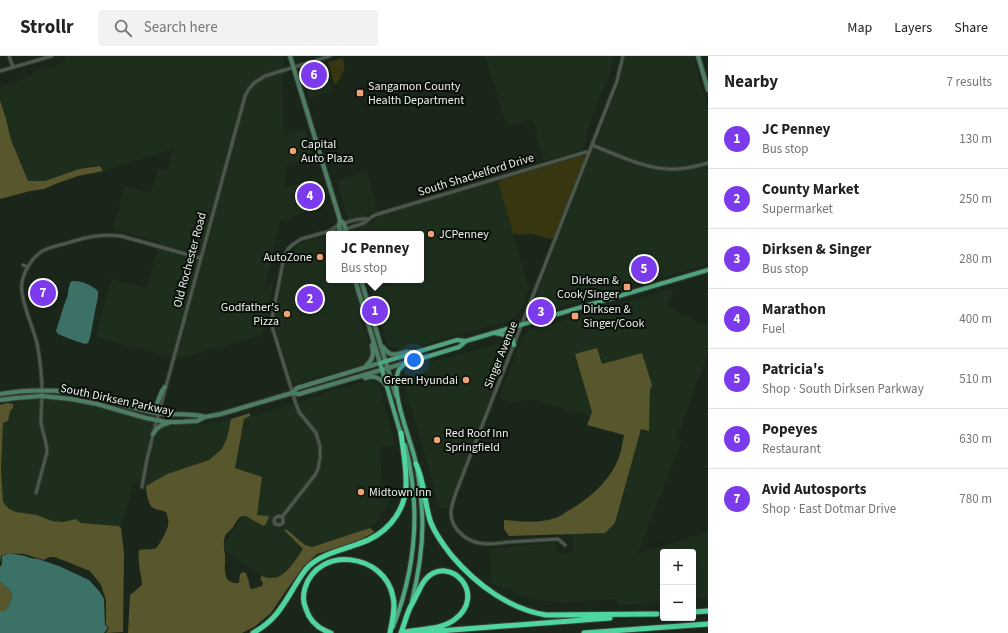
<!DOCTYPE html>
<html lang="en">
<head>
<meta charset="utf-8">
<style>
  body { margin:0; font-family:"Source Sans 3",sans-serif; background:#f2f2f2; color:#222 }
  .controls { position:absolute; right:12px; bottom:12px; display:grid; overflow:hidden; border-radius:4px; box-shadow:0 4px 16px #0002 }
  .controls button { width:36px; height:36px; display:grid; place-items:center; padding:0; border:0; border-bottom:1px solid #e0e0e0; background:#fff; color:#222; font:20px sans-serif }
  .you { position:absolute; left:414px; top:304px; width:14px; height:14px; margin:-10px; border:3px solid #fff; border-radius:50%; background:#1a73e8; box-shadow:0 0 0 6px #1a73e833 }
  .badge { display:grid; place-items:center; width:26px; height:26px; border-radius:50%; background:#7c3aed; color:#fff; font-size:13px; font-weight:700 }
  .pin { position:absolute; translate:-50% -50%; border:2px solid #fff; box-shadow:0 1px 4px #0006 }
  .popup { position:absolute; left:326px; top:175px; width:98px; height:52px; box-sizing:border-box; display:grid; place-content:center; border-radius:4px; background:#fff; filter:drop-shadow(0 1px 3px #0005); font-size:13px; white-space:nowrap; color:#767676 }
  .popup b { font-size:15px; color:#222 }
  .popup::after { content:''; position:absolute; left:50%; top:100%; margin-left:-8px; border:8px solid transparent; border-top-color:#fff }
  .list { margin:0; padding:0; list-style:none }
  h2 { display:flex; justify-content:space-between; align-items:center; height:52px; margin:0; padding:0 16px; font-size:17px }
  h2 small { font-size:13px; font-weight:400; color:#767676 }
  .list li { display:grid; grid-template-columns:26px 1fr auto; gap:12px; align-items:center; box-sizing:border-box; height:60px; padding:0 16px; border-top:1px solid #e0e0e0 }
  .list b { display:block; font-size:15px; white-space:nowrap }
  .list p { margin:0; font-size:13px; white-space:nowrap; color:#767676 }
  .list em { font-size:13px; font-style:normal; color:#767676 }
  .icon { flex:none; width:22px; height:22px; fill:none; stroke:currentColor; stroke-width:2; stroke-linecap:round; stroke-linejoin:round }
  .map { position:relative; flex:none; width:708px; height:577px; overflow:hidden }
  header { display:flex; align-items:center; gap:24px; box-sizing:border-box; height:56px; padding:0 20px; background:#fff; border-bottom:1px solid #e0e0e0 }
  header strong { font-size:19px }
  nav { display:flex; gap:22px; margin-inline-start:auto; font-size:14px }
  .search { width:280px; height:36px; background:#f2f2f2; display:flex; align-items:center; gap:10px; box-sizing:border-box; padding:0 14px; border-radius:4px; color:#767676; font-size:15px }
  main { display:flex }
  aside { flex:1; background:#fff }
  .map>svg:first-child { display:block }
</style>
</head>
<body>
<header>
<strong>Strollr</strong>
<div class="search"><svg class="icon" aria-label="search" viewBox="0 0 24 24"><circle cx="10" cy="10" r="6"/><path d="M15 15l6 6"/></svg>Search here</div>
<nav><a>Map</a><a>Layers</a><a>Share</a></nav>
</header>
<main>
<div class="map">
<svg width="708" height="577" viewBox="0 0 708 577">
  <rect width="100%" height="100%" fill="#1b261a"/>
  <path fill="#1e2e1d" d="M64,0H283L286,18L282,20L284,79L305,73L313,101L286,109L285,132L317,122L325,150L280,164L265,230L273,228L262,279L183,302H175L96,281L111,223L147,232L159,186L113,173L125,130L151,137L158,112L167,115L173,93L103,115L101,109L79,113L45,125H28L11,84L6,63L0,44V31L30,21L33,16L66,6Z
    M485,0H614L611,14L589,69L583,94L543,105L533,63L514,69H509L506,66L503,59Z
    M625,0H693L708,52V208L541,257H535L533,251L536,240L619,28L623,13Z
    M324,7L333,34L309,42L302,19L306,13Z
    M367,116L378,155L349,164L337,127L338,125Z
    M498,124L529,233L523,250L516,260L508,265L420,290L409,291L398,294L388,290L368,224H421V178H353L352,173L373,166L377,161L386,157Z
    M329,179V224H351L357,238L362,256L365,270L371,293V299L367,306L363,309L295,328L292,326L274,267L275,260L286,207L289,198L298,189L304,186Z
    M673,233L667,250L708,270V297L676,383L682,385L637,498L708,476V542L693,543V496H663V546L621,549L614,543L560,547L531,543L491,527L490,493L553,487L555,489L556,493L559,497L566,499L572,495L574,490L573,484L569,478L605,477L616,467L641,374L655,377L649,375L650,334L652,329L642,297L602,308L591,360L531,343L514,346L499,342L522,282L529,275Z
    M500,287L510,292L448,452H439L429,412L406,335L405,328V317L407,313Z
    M370,324L373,325L377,327L379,331L393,379L394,390L380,391L382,432L391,437L388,447L377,466L367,473L303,493L286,515L279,520L272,523L262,520L224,494V488L243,460H246L255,466L235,412L244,363L323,339L324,337Z
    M36,344H54L89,349L143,364L171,369L209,368L231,363L227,382L222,393L209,404L167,418L146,430L133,427L121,472L118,470L81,467L70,464L63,466L52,465L37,459L16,456L9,453L3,446L1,414L3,367L8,365L10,355L13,352V348L23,345Z"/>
  <path fill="#383611" d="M342,2C348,11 341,20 336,28L334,27L328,6Z
    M581,100H584L585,103L554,182C548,184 539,179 532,178C526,177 519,181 513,177L499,129C498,126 500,125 502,123Z"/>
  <path fill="#58562d" d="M0,44L6,63L11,84L28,125H45L79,113L100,110L103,115L78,120L58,127L44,133L30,135L0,143Z
    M597,292L602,308L642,297L652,329L650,334L649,375L641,373L615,467L605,477L509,480L504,473V464C520,465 539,468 555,462C559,461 563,458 566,456C586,445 606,429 616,408C621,399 622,389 624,379L587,369L592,356L575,298Z
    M7,347L13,348V352L10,355L8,365L3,367L1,414L3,446L9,453L16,456L37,459L52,465L63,466L76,463L81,467L118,470L121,472L124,497L123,576L106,577L109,572L106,569V544L101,529L90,515L55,501H49L44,504L24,498L8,497L1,500L0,508V349Z
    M250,357V360L244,363L235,412L262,421L257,459L269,460L266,468L264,470L256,466L246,460C244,460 242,460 240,461C237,464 235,468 233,471C230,475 227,476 225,480C223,487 224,492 225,499C226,510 220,528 239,527L240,518L243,516L246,517L249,526L250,532L252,533L262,530L263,527L260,522L262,520C265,521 268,522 271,522C285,523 296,503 303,493L284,474L286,473L305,489L312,491L367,473L370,472L374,475L373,477L358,485L317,498L303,511L285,536L271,557L254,571L242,577H128L130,539L142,529C142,523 141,520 140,515C139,508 138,501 139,494C144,493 152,494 156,492C159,490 168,473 168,469C169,465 168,461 166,456C162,454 157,454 153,452C148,448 146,436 146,430L167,418L209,404L222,393L227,382L231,363Z
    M0,526C14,536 16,540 5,555H0Z"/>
  <path fill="#3b7167" d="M72,225C82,225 90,228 98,235V240L90,282L88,287L85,288L70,283L58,278L56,275L64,249L68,239V236L70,227Z
    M9,497L25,500L30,502L38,503L59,510L89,524L100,536L104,543L105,569L108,572L104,577H0V555H5C16,540 14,536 0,526V511L2,508V500Z"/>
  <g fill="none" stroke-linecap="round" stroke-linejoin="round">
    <g stroke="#384138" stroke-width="4.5">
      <path id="street" d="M9,0L13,11
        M0,15L52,0
        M592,89C615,98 643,112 668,113C682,114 695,111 708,107
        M330,175C337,168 358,162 368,163
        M23,209L28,211
        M142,431L147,403L156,367L245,40L249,33L254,27L265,20L330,0
        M36,437L47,396C47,385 42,376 41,366C41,356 42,346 42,336C42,320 40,303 37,287C33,271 19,241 22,226C24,215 32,202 41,196C48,191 57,190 64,188C84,182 100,177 121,180L200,202
        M282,461L278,460L275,462L274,465L275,468L280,469L283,467V463L282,461L315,419L318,413L320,402V390L316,377L299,356L296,348L271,267L284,201L288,193L292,189L301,183L330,175H340L364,167L373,160L378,158L586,96L589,97
        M565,489L558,483C542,484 525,485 509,486C499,487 488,489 479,487C464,484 450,471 451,455C452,445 457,435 460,426L617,25L623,0"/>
    </g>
    <g stroke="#384138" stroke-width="6">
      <path id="secondary" d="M290,0L340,164L339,170L341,178
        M698,0L708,34
        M340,164L344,168L347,178
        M361,224L396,340
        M383,291C392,303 396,297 407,296C410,296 412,296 414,296
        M366,310C373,304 374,298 372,289
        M365,322C375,319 380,322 386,329
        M292,337L297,332L380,307L355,224
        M0,338C31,333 61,333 91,340C113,345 134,353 156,357C172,360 189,356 205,361
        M0,344L16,342L42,340L71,343L97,348L146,362L166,366H179L197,365L205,361L221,358L292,337L299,338L405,307
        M148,355L156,350L162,335L165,331
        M153,378C157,371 161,369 168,367"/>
    </g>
    <g stroke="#384138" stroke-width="6">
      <path id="primary" d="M531,247C531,254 533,261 542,259L547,261
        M495,277L510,280L512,281L514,289
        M401,379L380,307L457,284L466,285L708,214
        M412,545C419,516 424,487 422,457C421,439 419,420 415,403C410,382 390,335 398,316C399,312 403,310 406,307L459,291L466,285
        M393,571C416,512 421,450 405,389"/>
    </g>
    <g stroke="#384138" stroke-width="7">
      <path id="highway" d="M416,408C425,426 424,448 431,467C436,479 444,490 452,500C476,528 509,553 546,559L657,558
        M693,556L708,555
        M253,577C274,565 281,553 293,533C298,525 302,517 309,510C322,498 342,494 358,488C384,480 404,459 406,431C407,413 403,394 401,377
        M331,577C319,573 310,566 306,553C303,547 303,539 305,532C318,489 385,497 393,541C396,552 392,565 390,577
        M401,577C404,569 406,561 409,554C411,549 414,545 416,540C419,535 421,529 425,524C449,496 489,539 454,564C439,575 419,572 401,577
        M413,577L610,562
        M584,577L708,568"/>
    </g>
    <use href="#street" stroke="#4c594b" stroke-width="2.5"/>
    <use href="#secondary" stroke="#4d7e64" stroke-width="4"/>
    <use href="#primary" stroke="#4da47d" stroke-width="4"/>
    <use href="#highway" stroke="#4ed69e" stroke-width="5"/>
  </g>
  <g fill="#efa377" stroke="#090e08" stroke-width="1.5">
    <rect x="356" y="33" width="8" height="8" rx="2"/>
    <circle cx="293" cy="95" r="4"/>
    <circle cx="431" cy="178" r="4"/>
    <circle cx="320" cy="201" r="4"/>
    <rect x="623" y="227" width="8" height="8" rx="2"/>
    <circle cx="287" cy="258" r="4"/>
    <rect x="571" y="256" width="8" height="8" rx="2"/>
    <circle cx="466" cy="324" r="4"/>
    <circle cx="437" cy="384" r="4"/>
    <circle cx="361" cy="436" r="4"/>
  </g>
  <g text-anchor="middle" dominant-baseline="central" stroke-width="4" stroke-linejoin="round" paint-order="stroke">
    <g font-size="12" fill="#ebf3eb" stroke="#090e08" text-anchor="start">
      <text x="368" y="30">Sangamon County<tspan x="368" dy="14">Health Department</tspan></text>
      <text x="301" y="88">Capital<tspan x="301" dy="14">Auto Plaza</tspan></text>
      <text x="439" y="178">JCPenney</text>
      <text x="312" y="201" text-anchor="end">AutoZone</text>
      <text x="619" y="224" text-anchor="end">Dirksen &amp;<tspan x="619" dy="14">Cook/Singer</tspan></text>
      <text x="279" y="251" text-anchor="end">Godfather's<tspan x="279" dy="14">Pizza</tspan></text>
      <text x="583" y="253">Dirksen &amp;<tspan x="583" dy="14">Singer/Cook</tspan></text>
      <text x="458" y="324" text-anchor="end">Green Hyundai</text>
      <text x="445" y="377">Red Roof Inn<tspan x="445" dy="14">Springfield</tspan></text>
      <text x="369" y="436">Midtown Inn</text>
    </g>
    <g font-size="12" fill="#ebf3eb" stroke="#090e08">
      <text transform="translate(476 119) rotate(-17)">South Shackelford Drive</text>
      <text transform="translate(190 204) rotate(-75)">Old Rochester Road</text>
      <text transform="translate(501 299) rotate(-68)">Singer Avenue</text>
      <text transform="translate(117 344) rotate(12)">South Dirksen Parkway</text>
    </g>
  </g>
</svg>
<div class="controls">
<button>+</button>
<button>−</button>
</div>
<div class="you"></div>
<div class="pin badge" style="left:375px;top:255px">1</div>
<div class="popup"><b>JC Penney</b>Bus stop</div>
<div class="pin badge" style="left:310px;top:243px">2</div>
<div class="pin badge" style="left:541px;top:256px">3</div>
<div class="pin badge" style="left:310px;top:140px">4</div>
<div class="pin badge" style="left:644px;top:213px">5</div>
<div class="pin badge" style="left:314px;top:19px">6</div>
<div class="pin badge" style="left:43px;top:237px">7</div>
</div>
<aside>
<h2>Nearby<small>7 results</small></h2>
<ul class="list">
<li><span class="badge">1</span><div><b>JC Penney</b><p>Bus stop</p></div><em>130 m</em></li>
<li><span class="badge">2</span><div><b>County Market</b><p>Supermarket</p></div><em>250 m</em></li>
<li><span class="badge">3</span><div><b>Dirksen &amp; Singer</b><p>Bus stop</p></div><em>280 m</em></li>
<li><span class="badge">4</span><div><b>Marathon</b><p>Fuel</p></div><em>400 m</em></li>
<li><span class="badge">5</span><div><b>Patricia's</b><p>Shop · South Dirksen Parkway</p></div><em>510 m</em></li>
<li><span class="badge">6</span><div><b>Popeyes</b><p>Restaurant</p></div><em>630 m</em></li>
<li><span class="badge">7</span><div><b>Avid Autosports</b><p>Shop · East Dotmar Drive</p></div><em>780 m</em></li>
</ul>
</aside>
</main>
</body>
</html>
